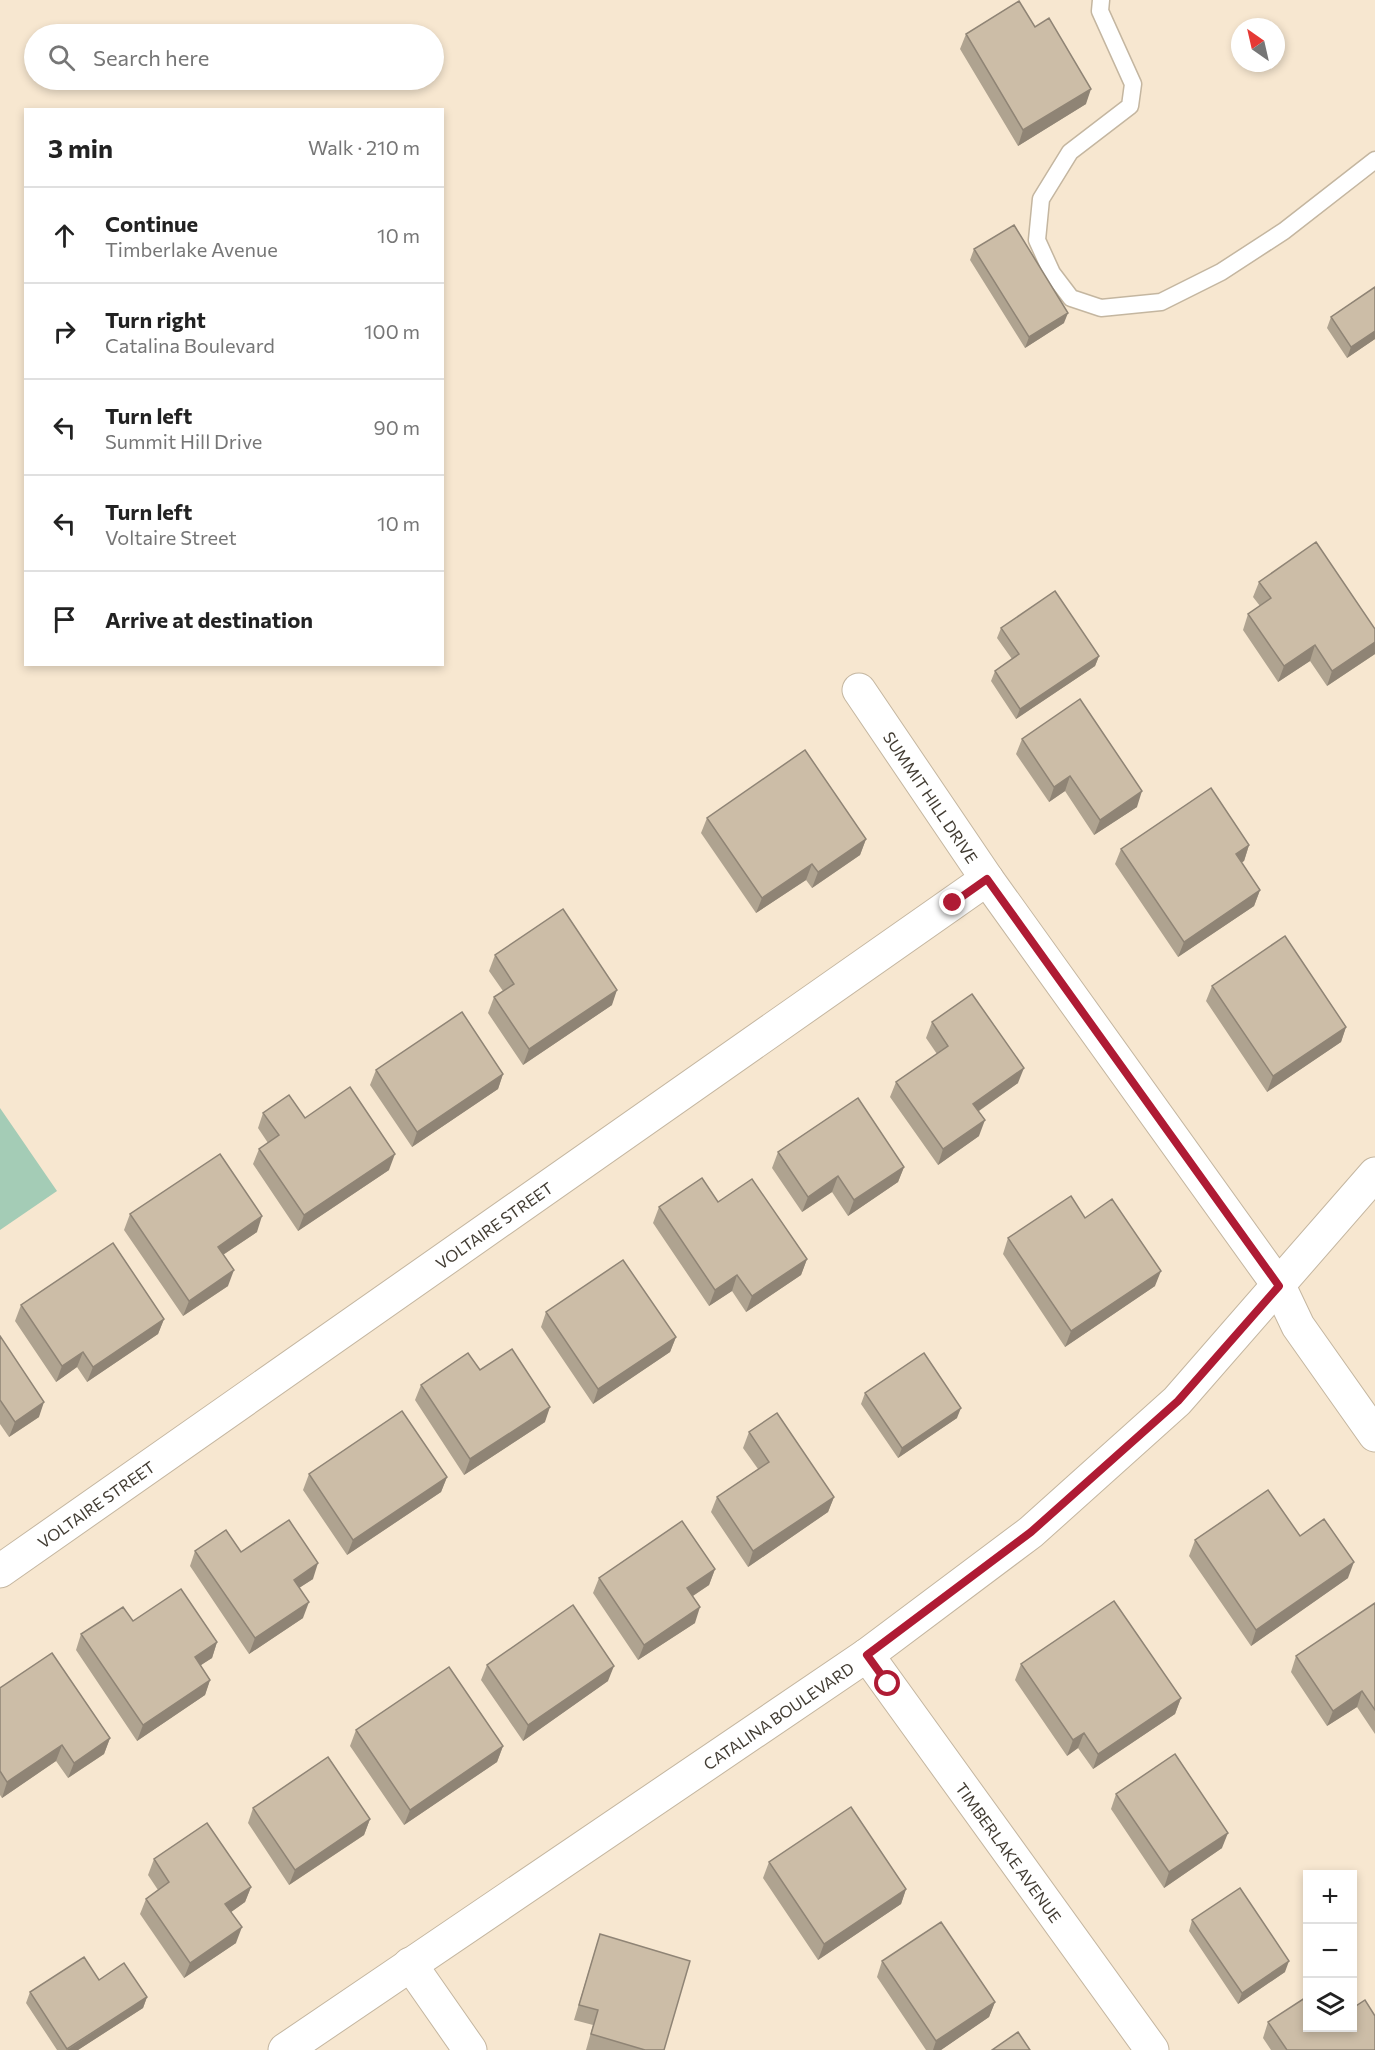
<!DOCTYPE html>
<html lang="en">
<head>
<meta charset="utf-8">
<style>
  body { margin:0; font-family:Commissioner,sans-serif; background:#f2f2f2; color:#222 }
  .controls { position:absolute; right:18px; bottom:18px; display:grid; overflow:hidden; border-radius:0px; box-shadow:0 3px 9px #0003 }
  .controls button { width:54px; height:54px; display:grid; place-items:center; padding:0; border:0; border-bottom:2px solid #e0e0e0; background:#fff; color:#222; font:30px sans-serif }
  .compass { position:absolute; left:1231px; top:18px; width:54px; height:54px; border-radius:50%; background:#fff; box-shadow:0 3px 9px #0003; rotate:326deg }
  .stop { position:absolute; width:18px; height:18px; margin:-14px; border:4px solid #af1b34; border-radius:50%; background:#fff }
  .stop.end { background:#af1b34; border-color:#fff; box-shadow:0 2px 6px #0008 }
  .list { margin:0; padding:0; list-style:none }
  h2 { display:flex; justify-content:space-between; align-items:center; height:78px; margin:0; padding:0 24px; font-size:26px }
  h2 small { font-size:20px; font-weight:400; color:#767676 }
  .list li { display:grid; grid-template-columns:39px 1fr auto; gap:18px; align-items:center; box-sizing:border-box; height:96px; padding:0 24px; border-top:2px solid #e0e0e0 }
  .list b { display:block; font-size:22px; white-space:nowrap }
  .list p { margin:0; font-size:20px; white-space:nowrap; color:#767676 }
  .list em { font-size:20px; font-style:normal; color:#767676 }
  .icon { flex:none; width:33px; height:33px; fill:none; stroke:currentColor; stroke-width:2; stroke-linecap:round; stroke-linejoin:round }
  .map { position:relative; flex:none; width:1375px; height:2050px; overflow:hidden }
  .search { position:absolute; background:#fff; box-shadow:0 3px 9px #0003; left:24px; top:24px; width:420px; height:66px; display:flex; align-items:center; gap:15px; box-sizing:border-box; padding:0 21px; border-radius:33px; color:#767676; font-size:22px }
  .panel { position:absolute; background:#fff; box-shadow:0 3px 9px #0003; left:24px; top:108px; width:420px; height:558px; border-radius:0px }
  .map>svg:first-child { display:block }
</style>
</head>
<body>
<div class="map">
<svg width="1375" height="2050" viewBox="0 0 1375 2050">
  <rect width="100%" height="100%" fill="#f7e7d0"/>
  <path fill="#a4ccb6" d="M0,1108L57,1191L0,1230Z"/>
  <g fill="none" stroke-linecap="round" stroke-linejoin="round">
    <g stroke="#c4b6a0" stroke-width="19">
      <path id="lane" d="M1101,0L1100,11L1133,84L1130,106L1070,152L1041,199L1037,240L1052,273L1071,298L1101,308L1161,302L1221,272L1284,231L1375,160"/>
    </g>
    <g stroke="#c4b6a0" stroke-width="35">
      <g id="street">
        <path id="s1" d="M859,690L987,879L1279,1286L1298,1326L1375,1435"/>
        <path id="s2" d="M0,1571L987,879"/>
        <path id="s3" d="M867,1655L1152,2050"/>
      </g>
    </g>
    <g stroke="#c4b6a0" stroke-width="35">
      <g id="secondary">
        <path d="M410,1964L470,2050"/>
        <path id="s4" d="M285,2050L867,1655L1031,1532L1177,1401L1375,1174"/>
      </g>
    </g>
    <use href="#lane" stroke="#fff" stroke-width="16"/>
    <use href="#street" stroke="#fff" stroke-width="33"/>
    <use href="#secondary" stroke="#fff" stroke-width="33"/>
  </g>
  <path fill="#afa390" d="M1035,27L1086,104L1018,146L960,49L966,34Z
    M974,249L1064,323L1025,348L970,260Z
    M1375,287V339L1347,358L1327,328L1331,317Z
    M1259,582L1375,629V654L1327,686L1310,661L1278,682L1243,630L1248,614L1260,606L1253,597Z
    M1001,628L1099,656L1095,666L1016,719L991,681L995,671L1012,659L997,638Z
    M1022,739L1137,807L1094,835L1065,791L1049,802L1016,754Z
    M707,818L866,839L860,855L812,888L806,880L756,913L701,833Z
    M1249,845L1244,861L1241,862L1260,890L1254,906L1178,957L1115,864L1121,849Z
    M495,955L612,1005L523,1065L488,1013L494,997L503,991L489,971Z
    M1212,986L1346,1027L1341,1042L1267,1092L1206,1001Z
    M932,1022L1018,1083L979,1111V1136L938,1165L890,1097L896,1082L937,1054L926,1038Z
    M376,1070L503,1074L498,1089L412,1147L370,1085Z
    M263,1113L305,1118L389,1170L298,1231L253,1164L259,1149L268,1143L258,1128Z
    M778,1152L904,1167L898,1182L848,1216L832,1192L802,1212L772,1168Z
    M718,1202L807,1259L801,1275L746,1312L732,1291L709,1306L653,1223L659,1207Z
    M130,1214L257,1232L223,1255L228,1286L183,1316L124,1230Z
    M1085,1218L1155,1286L1065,1347L1003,1254L1008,1238Z
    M21,1305L164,1319L158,1334L87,1382L77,1367L56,1382L15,1321Z
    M546,1312L676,1337L670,1352L593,1404L541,1327Z
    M0,1336L39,1417L9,1437L0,1424Z
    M480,1370L545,1422L464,1475L415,1400L421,1385Z
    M865,1393L957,1418L898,1458L861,1404Z
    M749,1432L834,1497L828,1512L748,1567L711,1512L717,1497L758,1469L743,1448Z
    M309,1474L447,1477L441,1492L347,1555L303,1490Z
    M1300,1536L1348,1578L1251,1646L1189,1556L1195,1540Z
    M195,1551L241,1552L313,1579L299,1588L303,1618L249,1654L190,1566Z
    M715,1569L709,1585L693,1596L695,1623L638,1660L593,1593L599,1578Z
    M1375,1603V1734L1357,1707L1327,1726L1291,1672L1296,1656Z
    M133,1621L217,1642L212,1658L200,1665L210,1680L205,1695L137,1741L76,1650L81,1634Z
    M1021,1664L1181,1698L1175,1714L1093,1769L1078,1748L1067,1756L1015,1680Z
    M487,1665L608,1681L523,1741L481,1680Z
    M0,1688L110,1738L104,1754L68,1778L56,1761L2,1798L0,1795Z
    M356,1730L503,1746L497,1762L404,1825L350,1746Z
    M1116,1794L1222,1848L1164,1888L1111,1809Z
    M253,1808L370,1819L364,1835L289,1885L248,1823Z
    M154,1859L251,1887L245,1902L231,1912L236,1943L184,1978L140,1914L146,1899L158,1890L148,1875Z
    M769,1862L906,1889L901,1904L818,1960L763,1878Z
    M1192,1920L1285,1972L1238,2004L1189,1931Z
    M600,1934L664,2050H586L593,2025L574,2020L595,1950Z
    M882,1961L995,2002L989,2017L941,2050H926L877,1977Z
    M99,1980L147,1997L143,2008L78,2050H57L26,2003L30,1992Z
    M1268,2022L1308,2028L1375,2050H1271L1263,2038Z"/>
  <path fill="#8f8475" d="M1091,89L1086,104L1018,146L1023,130Z
    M1068,313L1064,323L1025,348L1029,337Z
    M1375,331V339L1347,358L1351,347Z
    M1375,642V654L1327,686L1332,671Z
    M1315,645L1310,661L1278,682L1284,666Z
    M1099,656L1095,666L1016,719L1020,709Z
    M1070,776L1065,791L1049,802L1054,787Z
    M1142,791L1137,807L1094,835L1100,820Z
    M866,839L860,855L812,888L818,872Z
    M1249,845L1244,861L1230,870L1236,854Z
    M812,864L806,880L756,913L762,898Z
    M1260,890L1254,906L1178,957L1184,942Z
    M617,990L612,1005L523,1065L529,1049Z
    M1346,1027L1341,1042L1267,1092L1273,1076Z
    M1024,1068L1018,1083L967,1119L973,1104Z
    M503,1074L498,1089L412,1147L417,1132Z
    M985,1120L979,1136L938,1165L943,1149Z
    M395,1154L389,1170L298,1231L304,1215Z
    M904,1167L898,1182L848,1216L854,1200Z
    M838,1176L832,1192L802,1212L808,1197Z
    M262,1216L257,1232L212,1262L218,1247Z
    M807,1259L801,1275L746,1312L752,1296Z
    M234,1270L228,1286L183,1316L189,1301Z
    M1161,1271L1155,1286L1065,1347L1071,1331Z
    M737,1275L732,1291L709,1306L715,1290Z
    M164,1319L158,1334L87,1382L93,1367Z
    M676,1337L670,1352L593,1404L598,1389Z
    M83,1352L77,1367L56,1382L62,1366Z
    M44,1402L39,1417L9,1437L15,1422Z
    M550,1407L545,1422L464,1475L470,1459Z
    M961,1408L957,1418L898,1458L902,1448Z
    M447,1477L441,1492L347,1555L353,1540Z
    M834,1497L828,1512L748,1567L753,1551Z
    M1354,1562L1348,1578L1251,1646L1256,1630Z
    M318,1563L313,1579L288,1595L294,1580Z
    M715,1569L709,1585L682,1603L687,1588Z
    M309,1602L303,1618L249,1654L255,1638Z
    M700,1607L695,1623L638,1660L644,1645Z
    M217,1642L212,1658L189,1673L195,1657Z
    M614,1666L608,1681L523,1741L528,1725Z
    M210,1680L205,1695L137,1741L143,1725Z
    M1362,1691L1357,1707L1327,1726L1333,1711Z
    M1181,1698L1175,1714L1093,1769L1098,1754Z
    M1084,1733L1078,1748L1067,1756L1073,1740Z
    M110,1738L104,1754L68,1778L74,1763Z
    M62,1745L56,1761L2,1798L7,1782Z
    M503,1746L497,1762L404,1825L410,1810Z
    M370,1819L364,1835L289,1885L295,1870Z
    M1228,1833L1222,1848L1164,1888L1169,1872Z
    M251,1887L245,1902L220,1920L225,1904Z
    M906,1889L901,1904L818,1960L824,1944Z
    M242,1927L236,1943L184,1978L190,1963Z
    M1289,1961L1285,1972L1238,2004L1242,1993Z
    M147,1997L143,2008L78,2050H67Z
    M995,2002L989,2017L941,2050H933L936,2041Z"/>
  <path fill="#ccbda7" stroke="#8f8475" stroke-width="1.5" d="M1019,1L1035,27L1049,18L1091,89L1023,130L966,34Z
    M1014,225L1068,313L1029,337L974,249Z
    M1375,287V331L1351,347L1331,317Z
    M1316,542L1375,629V642L1332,671L1315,645L1284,666L1248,614L1271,598L1259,582Z
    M1055,591L1099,656L1020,709L995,671L1019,654L1001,628Z
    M1080,699L1142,791L1100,820L1070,776L1054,787L1022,739Z
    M805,750L866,839L818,872L812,864L762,898L707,818Z
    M1211,788L1249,845L1236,854L1260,890L1184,942L1121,849Z
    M563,909L617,990L529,1049L494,997L514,984L495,955Z
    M1285,936L1346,1027L1273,1076L1212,986Z
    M972,994L1024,1068L973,1104L985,1120L943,1149L896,1082L948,1046L932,1022Z
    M462,1012L503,1074L417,1132L376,1070Z
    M350,1087L395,1154L304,1215L259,1149L279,1135L263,1113L289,1095L305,1118Z
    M858,1098L904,1167L854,1200L838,1176L808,1197L778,1152Z
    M220,1154L262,1216L218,1247L234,1270L189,1301L130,1214Z
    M702,1178L718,1202L752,1179L807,1259L752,1296L737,1275L715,1290L659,1207Z
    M1071,1196L1085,1218L1112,1199L1161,1271L1071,1331L1008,1238Z
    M113,1243L164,1319L93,1367L83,1352L62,1366L21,1305Z
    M623,1260L676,1337L598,1389L546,1312Z
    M0,1336L44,1402L15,1422L0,1400Z
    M512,1349L550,1407L470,1459L421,1385L468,1353L480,1370Z
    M924,1353L961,1408L902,1448L865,1393Z
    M402,1411L447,1477L353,1540L309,1474Z
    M777,1413L834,1497L753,1551L717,1497L769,1462L749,1432Z
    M1268,1490L1300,1536L1324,1519L1354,1562L1256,1630L1195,1540Z
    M289,1520L318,1563L294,1580L309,1602L255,1638L195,1551L226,1530L241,1552Z
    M682,1521L715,1569L687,1588L700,1607L644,1645L599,1578Z
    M181,1589L217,1642L195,1657L210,1680L143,1725L81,1634L123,1607L133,1621Z
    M1114,1601L1181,1698L1098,1754L1084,1733L1073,1740L1021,1664Z
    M1375,1603V1710L1362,1691L1333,1711L1296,1656Z
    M573,1605L614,1666L528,1725L487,1665Z
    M52,1653L110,1738L74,1763L62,1745L7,1782L0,1771V1688Z
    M449,1667L503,1746L410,1810L356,1730Z
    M1175,1754L1228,1833L1169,1872L1116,1794Z
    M328,1757L370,1819L295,1870L253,1808Z
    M851,1807L906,1889L824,1944L769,1862Z
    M207,1823L251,1887L225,1904L242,1927L190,1963L146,1899L169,1882L154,1859Z
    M1240,1888L1289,1961L1242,1993L1192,1920Z
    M941,1922L995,2002L936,2041L882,1961Z
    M600,1934L690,1961L664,2050H645L591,2034L598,2010L579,2005Z
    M84,1957L99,1980L124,1963L147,1997L67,2049L30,1992Z
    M1308,1996V2028H1353V2008L1365,2000L1375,2016V2050H1287L1268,2022Z
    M1018,2032L1030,2050H992Z"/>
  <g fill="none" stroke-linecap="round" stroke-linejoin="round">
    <path stroke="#af1b34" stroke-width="8" d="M888,1684L867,1655L1031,1532L1178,1401L1279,1286L987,879L953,903"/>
  </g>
  <g text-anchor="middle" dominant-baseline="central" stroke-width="4.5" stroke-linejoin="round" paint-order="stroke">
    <g font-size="16" fill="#423c33" stroke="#fff5e8">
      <text stroke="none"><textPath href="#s1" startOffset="129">SUMMIT HILL DRIVE</textPath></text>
      <text stroke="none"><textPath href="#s2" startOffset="603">VOLTAIRE STREET</textPath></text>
      <text stroke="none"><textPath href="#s2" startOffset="117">VOLTAIRE STREET</textPath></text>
      <text stroke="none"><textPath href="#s4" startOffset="596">CATALINA BOULEVARD</textPath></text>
      <text stroke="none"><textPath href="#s3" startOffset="243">TIMBERLAKE AVENUE</textPath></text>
    </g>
  </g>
</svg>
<div class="controls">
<button>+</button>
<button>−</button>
<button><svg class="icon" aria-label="layers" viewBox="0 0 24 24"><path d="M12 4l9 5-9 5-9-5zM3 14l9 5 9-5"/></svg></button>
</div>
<svg class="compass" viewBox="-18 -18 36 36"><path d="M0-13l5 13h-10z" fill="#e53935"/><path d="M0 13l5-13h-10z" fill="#767676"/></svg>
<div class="stop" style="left:888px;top:1684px"></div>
<div class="stop end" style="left:953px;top:903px"></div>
<div class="search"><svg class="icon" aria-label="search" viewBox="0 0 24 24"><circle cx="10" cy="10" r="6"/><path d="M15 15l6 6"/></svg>Search here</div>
<section class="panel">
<h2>3 min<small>Walk · 210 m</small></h2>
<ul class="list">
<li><svg class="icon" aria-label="ahead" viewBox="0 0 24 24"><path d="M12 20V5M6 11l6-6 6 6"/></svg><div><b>Continue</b><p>Timberlake Avenue</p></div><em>10 m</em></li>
<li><svg class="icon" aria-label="right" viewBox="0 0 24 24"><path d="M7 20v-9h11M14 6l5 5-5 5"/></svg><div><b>Turn right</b><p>Catalina Boulevard</p></div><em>100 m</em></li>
<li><svg class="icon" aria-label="left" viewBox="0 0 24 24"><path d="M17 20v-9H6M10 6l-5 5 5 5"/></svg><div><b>Turn left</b><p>Summit Hill Drive</p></div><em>90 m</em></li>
<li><svg class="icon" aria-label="left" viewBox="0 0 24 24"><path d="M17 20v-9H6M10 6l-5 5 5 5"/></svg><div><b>Turn left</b><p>Voltaire Street</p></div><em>10 m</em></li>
<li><svg class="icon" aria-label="arrive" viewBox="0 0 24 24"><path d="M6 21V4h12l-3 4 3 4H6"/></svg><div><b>Arrive at destination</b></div></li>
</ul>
</section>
</div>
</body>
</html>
